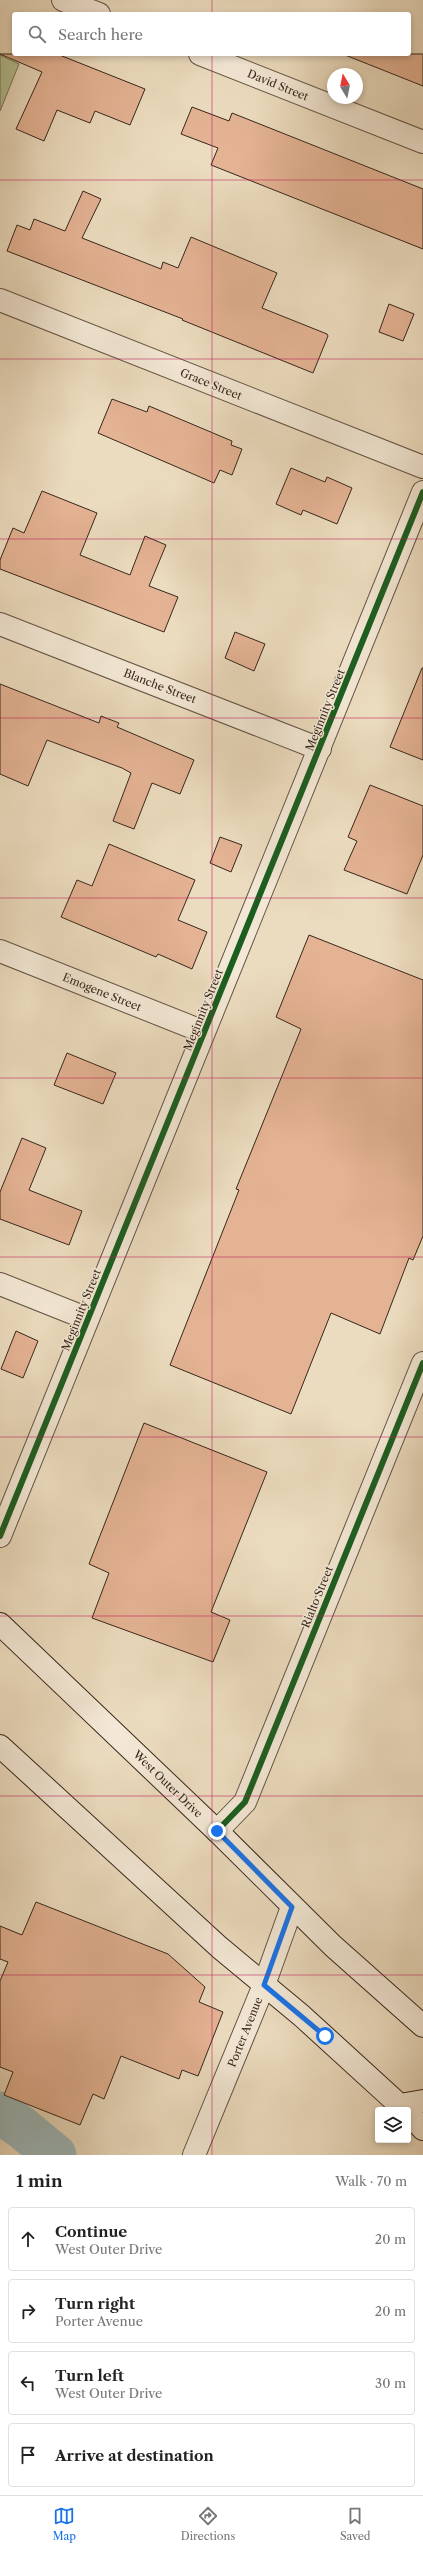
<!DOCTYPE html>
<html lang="en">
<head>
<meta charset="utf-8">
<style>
  body { margin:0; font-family:"Libre Caslon Text",serif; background:#f2f2f2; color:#222 }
  .controls { position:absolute; right:12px; bottom:12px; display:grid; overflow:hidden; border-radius:4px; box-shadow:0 2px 6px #0003 }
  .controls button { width:36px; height:36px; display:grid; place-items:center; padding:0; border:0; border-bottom:1px solid #e0e0e0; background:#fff; color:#222; font:20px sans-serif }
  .compass { position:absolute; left:327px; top:68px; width:36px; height:36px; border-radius:50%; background:#fff; box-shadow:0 2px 6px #0003; rotate:350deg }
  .stop { position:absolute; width:12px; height:12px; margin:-9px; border:3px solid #1a73e8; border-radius:50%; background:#fff }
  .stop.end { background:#1a73e8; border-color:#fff; box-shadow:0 1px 4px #0008 }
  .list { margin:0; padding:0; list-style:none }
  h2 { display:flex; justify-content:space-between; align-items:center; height:52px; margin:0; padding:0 16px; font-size:17px }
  h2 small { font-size:13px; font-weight:400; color:#767676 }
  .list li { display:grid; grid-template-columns:26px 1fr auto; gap:12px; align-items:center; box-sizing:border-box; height:64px; margin:0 8px 8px; padding:0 8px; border:1px solid #e0e0e0; border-radius:4px }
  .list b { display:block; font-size:15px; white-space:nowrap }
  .list p { margin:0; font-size:13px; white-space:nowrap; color:#767676 }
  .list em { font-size:13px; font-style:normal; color:#767676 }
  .icon { flex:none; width:22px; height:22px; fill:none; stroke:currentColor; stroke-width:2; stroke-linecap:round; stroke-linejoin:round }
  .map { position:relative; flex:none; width:423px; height:2155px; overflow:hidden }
  .search { position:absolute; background:#fff; box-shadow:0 2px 6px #0003; left:12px; right:12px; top:12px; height:44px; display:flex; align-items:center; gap:10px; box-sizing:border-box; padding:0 14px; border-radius:4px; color:#767676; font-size:15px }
  .sheet { height:340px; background:#fff }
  nav { display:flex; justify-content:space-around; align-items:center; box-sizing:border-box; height:56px; border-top:1px solid #e0e0e0; background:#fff; font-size:11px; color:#767676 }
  nav a { display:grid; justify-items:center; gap:2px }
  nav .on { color:#1a73e8 }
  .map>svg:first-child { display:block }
</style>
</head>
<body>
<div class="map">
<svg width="423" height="2155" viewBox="0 0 423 2155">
  <rect width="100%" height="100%" fill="#ecdcbf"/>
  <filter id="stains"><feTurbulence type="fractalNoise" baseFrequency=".005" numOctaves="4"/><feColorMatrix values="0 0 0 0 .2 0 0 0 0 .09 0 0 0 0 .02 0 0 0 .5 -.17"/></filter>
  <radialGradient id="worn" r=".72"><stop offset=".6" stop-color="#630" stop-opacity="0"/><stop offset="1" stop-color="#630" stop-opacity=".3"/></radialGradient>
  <path fill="#b4c194" stroke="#767458" d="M0,55L19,64L0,111Z"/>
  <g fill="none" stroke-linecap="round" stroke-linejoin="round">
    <path stroke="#9db9bc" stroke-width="43" d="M0,2113L21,2127L55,2155"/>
  </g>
  <path fill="#e4b394" stroke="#37261c" d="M0,54H57L145,89L130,125L95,111L90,123L57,110L44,141L16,129L42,72Z
    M346,54H423V86L345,55Z
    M192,107L229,121L232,113L423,189V249L211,165L218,148L181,134Z
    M83,191L101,199L82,238L161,269L163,262L178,268L191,237L277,273L262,308L327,334L328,336L313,373L182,320L183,319L7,251L17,225L30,230L34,219L65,231Z
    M389,304L414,314L403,341L379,332Z
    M112,399L147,412L149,406L232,441L231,445L242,449L232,475L220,470L214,483L98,433Z
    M291,468L325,482L327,477L352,488L337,524L303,510L301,515L276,504Z
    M42,491L97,513L80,555L130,575L145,536L166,545L149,586L178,597L164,632L0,569V560L13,528L24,533Z
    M235,632L265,644L254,671L225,658Z
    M422,668H423V760L390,747Z
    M0,684L99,723L101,716L119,723L117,727L194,760L180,794L152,783L134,829L113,821L131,773L122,768L47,740L28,786L0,774Z
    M370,785L423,806V855L407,894L344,870L357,841L348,837Z
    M220,837L242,845L231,872L210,863Z
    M109,844L195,880L178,920L207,932L192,969L158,954L156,957L61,917L77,880L92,886Z
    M309,935L423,980V1236L413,1260L409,1258L380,1334L331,1313L291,1414L170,1365L239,1190L236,1189L301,1029L276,1017Z
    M67,1053L116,1073L103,1104L54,1085Z
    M22,1138L46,1148L29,1190L82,1211L69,1245L0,1219V1192Z
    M16,1331L38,1341L23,1378L1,1369Z
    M144,1423L267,1472L211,1612L230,1620L213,1662L92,1618L109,1573L89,1564Z
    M36,1902L168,1954L205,1987L199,2002L223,2012L198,2076L182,2070L179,2079L121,2056L104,2099L93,2094L80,2125L4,2095L13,2072L0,2067V1981L8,1962L0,1959V1926L22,1935Z"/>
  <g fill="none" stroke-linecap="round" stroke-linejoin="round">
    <g stroke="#645445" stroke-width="24">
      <path id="street" d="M63,0L99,14
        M200,54L423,142
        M0,300L423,467
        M0,624L320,749
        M0,951L204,1032
        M0,1284L88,1319
        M0,1536L423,492
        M217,1831L245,1802L423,1363
        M194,2155L264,1985L292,1907"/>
    </g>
    <g stroke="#37261c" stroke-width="24">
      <path id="secondary" d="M0,1624L217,1831L333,1946L423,2026
        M0,1746L219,1947L302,2016L405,2110
        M400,2105L423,2101
        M408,2113L423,2129"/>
    </g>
    <use href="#street" stroke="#f3e8d5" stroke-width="22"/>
    <use href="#secondary" stroke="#f3e8d5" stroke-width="22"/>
    <g stroke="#f3e8d5" stroke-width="8">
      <path id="cycleway" d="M0,1536L423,492
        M217,1831L245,1802L423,1363"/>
    </g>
    <use href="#cycleway" stroke="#1b5e20" stroke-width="6"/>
  </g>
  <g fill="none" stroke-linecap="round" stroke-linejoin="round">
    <path stroke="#1a73e8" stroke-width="5" d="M217,1831L292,1907L264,1985L325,2036"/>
  </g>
  <path fill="none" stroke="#c2185b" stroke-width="1" stroke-opacity="0.55" d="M212,0V14M212,54V2155M0,180H423M0,359H423M0,539H423M0,718H423M0,898H423M0,1078H423M0,1257H423M0,1437H423M0,1616H423M0,1796H423M0,1975H423"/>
  <g text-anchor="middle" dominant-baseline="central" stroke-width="3" stroke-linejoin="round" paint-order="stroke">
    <g font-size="11" fill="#37261c" stroke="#f3e8d5">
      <text transform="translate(278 85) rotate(22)">David Street</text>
      <text transform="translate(211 384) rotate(22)">Grace Street</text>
      <text transform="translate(160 686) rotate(21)">Blanche Street</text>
      <text transform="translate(325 710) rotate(-68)">Meginnity Street</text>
      <text transform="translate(102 992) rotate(22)">Emogene Street</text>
      <text transform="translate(203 1010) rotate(-68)">Meginnity Street</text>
      <text transform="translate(81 1310) rotate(-68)">Meginnity Street</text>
      <text transform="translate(317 1597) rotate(-68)">Rialto Street</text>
      <text transform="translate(168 1784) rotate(44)">West Outer Drive</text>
      <text transform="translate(245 2032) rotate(-68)">Porter Avenue</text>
    </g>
  </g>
  <rect width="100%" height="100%" filter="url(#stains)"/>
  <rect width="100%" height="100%" fill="url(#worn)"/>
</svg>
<div class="controls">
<button><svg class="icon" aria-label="layers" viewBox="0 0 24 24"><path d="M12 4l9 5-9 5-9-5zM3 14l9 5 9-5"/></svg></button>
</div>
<svg class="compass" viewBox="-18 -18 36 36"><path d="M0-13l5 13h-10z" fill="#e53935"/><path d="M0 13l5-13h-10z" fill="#767676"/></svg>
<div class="stop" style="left:325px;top:2036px"></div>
<div class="stop end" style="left:217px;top:1831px"></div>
<div class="search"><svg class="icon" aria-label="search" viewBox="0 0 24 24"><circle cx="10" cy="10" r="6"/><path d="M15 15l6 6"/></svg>Search here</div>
</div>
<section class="sheet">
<h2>1 min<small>Walk · 70 m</small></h2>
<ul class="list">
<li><svg class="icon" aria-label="ahead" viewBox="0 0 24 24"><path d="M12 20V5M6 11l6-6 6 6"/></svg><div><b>Continue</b><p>West Outer Drive</p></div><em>20 m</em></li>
<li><svg class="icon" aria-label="right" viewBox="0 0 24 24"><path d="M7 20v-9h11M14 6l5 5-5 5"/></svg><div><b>Turn right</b><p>Porter Avenue</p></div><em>20 m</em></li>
<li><svg class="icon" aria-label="left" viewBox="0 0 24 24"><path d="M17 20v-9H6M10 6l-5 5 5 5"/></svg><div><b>Turn left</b><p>West Outer Drive</p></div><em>30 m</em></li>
<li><svg class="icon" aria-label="arrive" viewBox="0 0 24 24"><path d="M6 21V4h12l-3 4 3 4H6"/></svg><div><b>Arrive at destination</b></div></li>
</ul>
</section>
<nav>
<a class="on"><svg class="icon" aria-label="map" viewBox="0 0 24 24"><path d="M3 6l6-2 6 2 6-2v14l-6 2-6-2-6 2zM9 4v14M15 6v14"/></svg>Map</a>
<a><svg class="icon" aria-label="directions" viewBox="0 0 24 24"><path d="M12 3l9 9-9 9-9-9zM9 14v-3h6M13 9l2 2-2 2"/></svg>Directions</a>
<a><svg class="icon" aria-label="saved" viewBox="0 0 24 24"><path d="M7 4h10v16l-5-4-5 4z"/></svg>Saved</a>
</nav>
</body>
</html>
